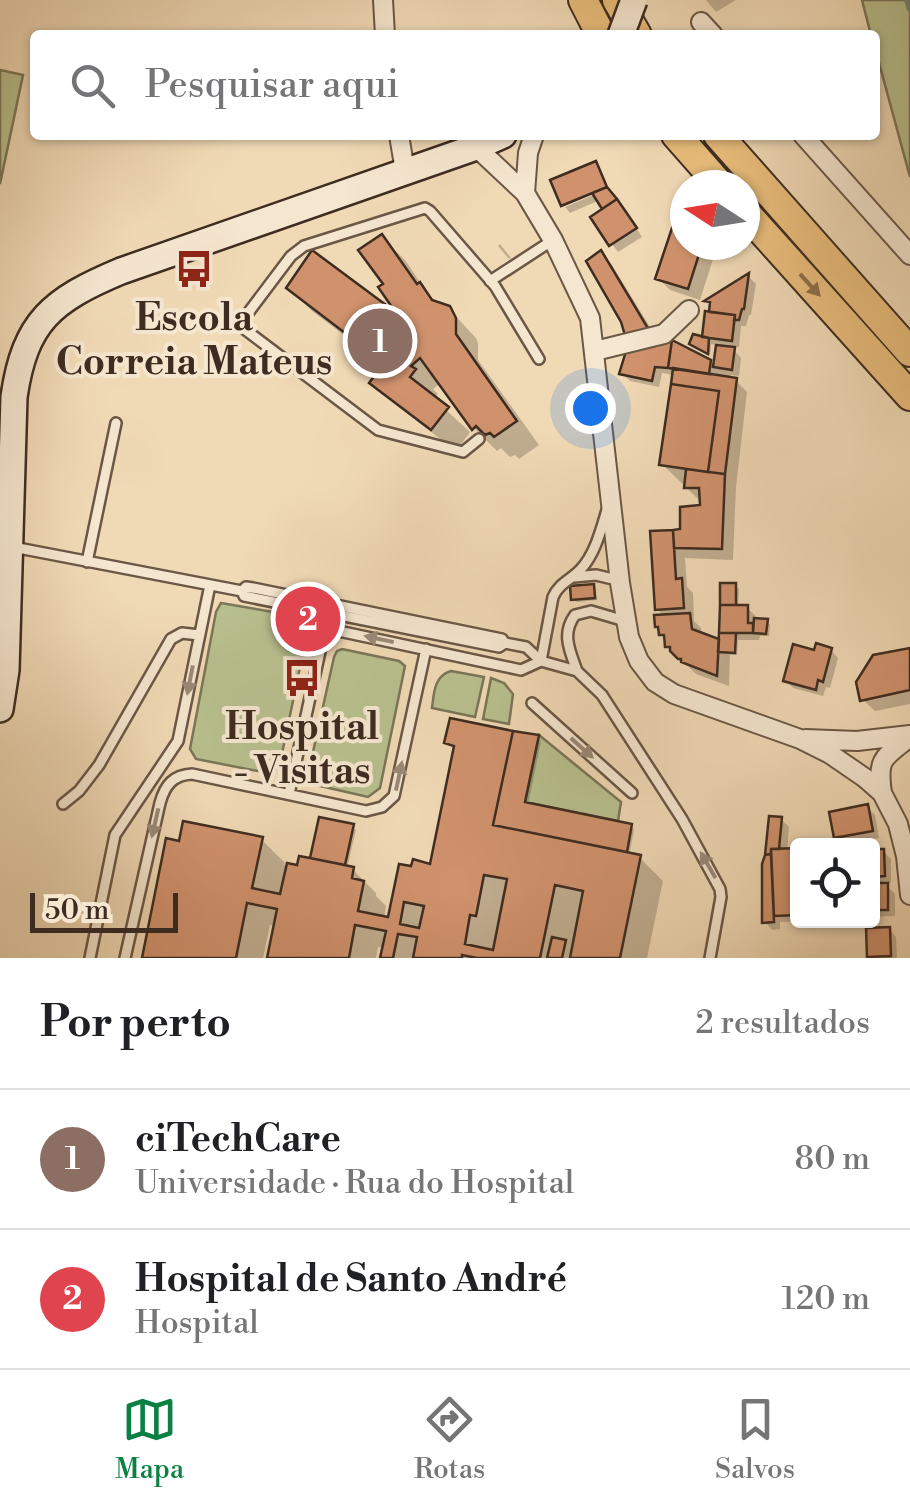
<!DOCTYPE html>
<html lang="pt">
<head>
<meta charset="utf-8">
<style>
  body { margin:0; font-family:"Libre Bodoni",serif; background:#f2f2f2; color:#202124 }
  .controls { position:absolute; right:30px; bottom:30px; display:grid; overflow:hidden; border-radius:10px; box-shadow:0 2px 8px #0004 }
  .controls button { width:90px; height:90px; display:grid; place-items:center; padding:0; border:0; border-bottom:2px solid #e0e0e0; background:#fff; color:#202124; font:50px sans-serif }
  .compass { position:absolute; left:670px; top:170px; width:90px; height:90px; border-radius:50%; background:#fff; box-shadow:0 2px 8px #0004; rotate:282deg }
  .scale { position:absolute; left:30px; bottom:25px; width:148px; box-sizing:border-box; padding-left:10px; border:5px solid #3e2c20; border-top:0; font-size:28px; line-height:35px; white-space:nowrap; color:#3e2c20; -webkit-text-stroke:8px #f5e6cf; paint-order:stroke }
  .you { position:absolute; left:590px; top:408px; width:35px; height:35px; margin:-25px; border:8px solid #fff; border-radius:50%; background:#1a73e8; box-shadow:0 0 0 15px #1a73e833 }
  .badge { display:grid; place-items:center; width:65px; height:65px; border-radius:50%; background:#0b8043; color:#fff; font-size:32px; font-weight:700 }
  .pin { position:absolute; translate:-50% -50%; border:5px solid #fff; box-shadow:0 2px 10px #0006 }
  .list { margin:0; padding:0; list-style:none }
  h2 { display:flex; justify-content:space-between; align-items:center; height:130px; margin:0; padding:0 40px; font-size:42px }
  h2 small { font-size:32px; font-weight:400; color:#757577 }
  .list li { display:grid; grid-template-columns:65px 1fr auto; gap:30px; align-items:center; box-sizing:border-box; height:140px; padding:0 40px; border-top:2px solid #e0e0e0 }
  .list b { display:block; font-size:38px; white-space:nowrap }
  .list p { margin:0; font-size:32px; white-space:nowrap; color:#757577 }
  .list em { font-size:32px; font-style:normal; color:#757577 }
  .icon { flex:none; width:55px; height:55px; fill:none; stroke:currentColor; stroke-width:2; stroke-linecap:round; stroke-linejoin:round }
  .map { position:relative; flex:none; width:910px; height:958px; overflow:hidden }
  .search { position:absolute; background:#fff; box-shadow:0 2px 8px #0004; left:30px; right:30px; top:30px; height:110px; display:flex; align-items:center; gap:25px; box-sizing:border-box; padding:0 35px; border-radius:10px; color:#757577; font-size:38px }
  .sheet { height:410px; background:#fff }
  nav { display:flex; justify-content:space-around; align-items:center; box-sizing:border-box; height:140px; border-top:2px solid #e0e0e0; background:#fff; font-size:28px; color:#757577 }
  nav a { display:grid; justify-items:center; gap:5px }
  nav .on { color:#0b8043 }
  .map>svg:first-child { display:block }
</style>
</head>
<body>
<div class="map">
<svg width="910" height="958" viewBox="0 0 910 958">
  <rect width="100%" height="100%" fill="#f0d9b5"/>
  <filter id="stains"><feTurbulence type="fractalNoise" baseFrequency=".002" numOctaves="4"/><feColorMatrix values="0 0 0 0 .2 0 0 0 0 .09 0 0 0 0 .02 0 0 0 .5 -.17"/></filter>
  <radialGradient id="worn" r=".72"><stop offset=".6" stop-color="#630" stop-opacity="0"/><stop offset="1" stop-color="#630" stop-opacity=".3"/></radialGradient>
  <path fill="#b8bf8e" stroke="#7b7657" stroke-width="2.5" d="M862,0H910V177L875,48V35H871Z
    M0,70L23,75L0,184Z
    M221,603L297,616L306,622L308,629L280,763L274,772L268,773L196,759L190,749L216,612Z
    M342,649L399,661L405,666L380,788L368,797L316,785L312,781L309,770L334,657L337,651Z
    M451,671L484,677L475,717L432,708C434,693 434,676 451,671Z
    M491,678L504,683L513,694L509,724L483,719Z
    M539,735L621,802L618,821L525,802Z"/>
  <path fill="#0003" d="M706,0H736L716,12Z
    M610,188L611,195L625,210L642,237L618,252L593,218L605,210L600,200L570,213L565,207Z
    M685,228V245L717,247L700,300L670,290L658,278Z
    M381,237L405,260L428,294L440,305L448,308L476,338L478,343V360L539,445L519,459L515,455L510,457L501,448L497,451L474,428L441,383L433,389L438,394L434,399L470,432L456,451L396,405L372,382L385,366L312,311L289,288L388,309L395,316L399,313L387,285Z
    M500,244L511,258L509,259L498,246Z
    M600,254L612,265L664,350L710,362L715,368L718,345L711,344L710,355L696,346L704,339L712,315V305L708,301L749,277L756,284L751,315H749L746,326H741L739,347L730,346L741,358L739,376L730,375L747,392L736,487L733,560L685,558L687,587L693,593L694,621L701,628L702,636L721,645L735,585L739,589L738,607L747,608L755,615V620L767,622L770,625L769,636H760L759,640H738L737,655H730L729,686L696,674L667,646V640L661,634L665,617L657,609L652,533L682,532L703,507L702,499H698L662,464L674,375L662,373L659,387L630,381L622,373L636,349Z
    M593,586L596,589L597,600L577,602L573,599Z
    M831,650L838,658L830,688L826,687L823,696L793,688L785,680L816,653Z
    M910,650V704L875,711L862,699Z
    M538,737L541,741L528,805L631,826L634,830L629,856L640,858L663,881L647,958H383L385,948L378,947L376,958H269L276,926L270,925L263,958H144L168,841L261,839L285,863L284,865L299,868L318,862L313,857L352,827L356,830L347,868L353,870L376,893V896L386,906L384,919L390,920L401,867H432L455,750L447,742Z
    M867,807L875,815L879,838L844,845L836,837Z
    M781,819L789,827L787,851L798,850V921H810L780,922V929L772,930L765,922L764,864Z
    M883,851L891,859V883H884L895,894V916L872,917V852Z
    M889,929L896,937L897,958H872L870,956Z"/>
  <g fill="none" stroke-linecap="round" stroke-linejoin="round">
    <path stroke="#768179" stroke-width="6" d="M907,0L910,9"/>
  </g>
  <path fill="#d0926d" stroke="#3e2c20" stroke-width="2.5" fill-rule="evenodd" d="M596,161L607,187L561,206L550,180Z
    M607,187L617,199L602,209L592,193Z
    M617,199L637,228L609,246L590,217Z
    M674,222L685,225V245H702L688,289L655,279Z
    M382,234L417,284L420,282L432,300L450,306L456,318V334L517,421L494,437L490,433L485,435L476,426L472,430L420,358L411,366L416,369L410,377L449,407L431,430L369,383L388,358L376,350L382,346L370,334L362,346L286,288L312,250L390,308L376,326L388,337L399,328L391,316L396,313L378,287L383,284L358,250Z
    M601,250L652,335L627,342L621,322L586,261Z
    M749,273L744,309H742L739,320H734L735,315L709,312L710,302L704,301Z
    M705,311L735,315L732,341L702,337Z
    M693,334L709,338L708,354L689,344Z
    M664,339L672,340L668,368L655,367L652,381L619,374L627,348L653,343L662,344Z
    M672,340L711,360L709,374L668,368Z
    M716,345L735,347L732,370L713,367Z
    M673,368L737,378L725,474L708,472L719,391L671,384Z
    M671,384L719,391L708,472L659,465Z
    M686,469L725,474L722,549L674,548L673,530L680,529V507L700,505L699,488H684Z
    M673,530L676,579L682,578L684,608L655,610L650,531Z
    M720,583H736V605H720Z
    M594,584L595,598L571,600L570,586Z
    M720,605H748V623H753V633H719Z
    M690,613L692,629L719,639L717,676L681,662V659H678L670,651V647H665L664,635H659L658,627H655L654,615Z
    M754,618L768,619L766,634L753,633Z
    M719,633H736L735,653L718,652Z
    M816,643L832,648L823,682L818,680L816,690L783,681L793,644L814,650Z
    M910,648V690L860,701L856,682L873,655Z
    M450,718L513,731L493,825L641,855L620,958H570L583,891L555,885L540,958H477L462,955V958H413L417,937L398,934L393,958H380L386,931L355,925L349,958H267L277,909L247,903L236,958H142L166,838L179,841L183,821L263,837L252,888L280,894L287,863L297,865L299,856L310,858L354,867L352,878L364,881L358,911L388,917L399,864L411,866L413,859L430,864L454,746L444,743ZM484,875L507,879L493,950L465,944L470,915L476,916ZM404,902L424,906L419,928L400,924Z
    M513,731L539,735L525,802L632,824L627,852L493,825Z
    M868,804L873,831L834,838L829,812Z
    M769,816L782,817L779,849H771V854L765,855Z
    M319,817L354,824L345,865L310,858Z
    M798,848V915L774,916L771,849Z
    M872,849H884L885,876L872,877Z
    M771,854L774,922L762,923V864L765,855Z
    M872,883H888V910H872Z
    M890,927L891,956L867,957L866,928Z
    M552,937L566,940L562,958H547Z"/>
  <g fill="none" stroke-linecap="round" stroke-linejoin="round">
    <g stroke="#6a5745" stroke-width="14">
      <path id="service" d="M490,281L553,240
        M479,439L463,452L378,430L239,325L291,256L304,246L425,208L430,211L495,286L539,359
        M13,547L242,591L246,587L253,588L502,639L505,643L526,647L541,661L577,671L602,695L682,819L720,889L721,897L710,958
        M87,562L116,423
        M574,577L596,575L617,580
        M242,591L244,596L499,647L505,643
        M541,661L553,597C559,583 571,580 581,569C595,554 601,530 607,510
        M577,671C570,651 561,634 575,615L591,611L625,621
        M532,703L632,793
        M289,794L321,647L327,631L334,630L521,670L541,661
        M63,804L79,791L99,765L171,639L182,633L199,635
        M90,958L115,835L178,741L210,585
        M125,958L160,803C165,785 173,775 192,774L366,811L382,807L394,796L426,649"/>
    </g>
    <g stroke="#6a5745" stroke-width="22">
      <path id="minor" d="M383,0L385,35
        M701,22L713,35
        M399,135L405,171
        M803,135L910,255
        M476,147L525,193L553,240L590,318L620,583L629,637L639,661L655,682L674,694L800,739L830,754L865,778L882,793L898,824L906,856L910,895
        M525,193L528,153L534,135
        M595,351L664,334L689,310
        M806,739L857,741L910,735
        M882,793C877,758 883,758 910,737"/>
    </g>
    <g stroke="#3e2c20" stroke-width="30">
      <path id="secondary" d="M0,709L6,670L14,397C25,321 52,300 121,271L476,147L503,135"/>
    </g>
    <g stroke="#3e2c20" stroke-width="32">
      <path id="trunk" d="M583,0L601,35
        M617,0L637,35
        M676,135L720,185
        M718,135L910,352
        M745,212L910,396"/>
    </g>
    <use href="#service" stroke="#f5e6cf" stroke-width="9"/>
    <use href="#minor" stroke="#f5e6cf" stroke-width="18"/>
    <use href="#secondary" stroke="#f5e6cf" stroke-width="25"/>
    <use href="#trunk" stroke="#e8bc7a" stroke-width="28"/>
    <g stroke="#3e2c20" stroke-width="30" stroke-linecap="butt">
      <path id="secondary-bridge" d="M621,35L634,0"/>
    </g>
    <use href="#secondary-bridge" stroke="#f5e6cf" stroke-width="25"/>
  </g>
  <defs><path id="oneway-solid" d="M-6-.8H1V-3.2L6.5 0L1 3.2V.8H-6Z" transform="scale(2.5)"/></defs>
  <use fill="#8a6d48" href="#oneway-solid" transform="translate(810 285) rotate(48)"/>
  <g fill="#9a8978">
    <use href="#oneway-solid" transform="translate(379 639) rotate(-168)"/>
    <use href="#oneway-solid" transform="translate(190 680) rotate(101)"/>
    <use href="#oneway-solid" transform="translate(582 748) rotate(42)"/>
    <use href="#oneway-solid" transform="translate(399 776) rotate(-78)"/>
    <use href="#oneway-solid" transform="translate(155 823) rotate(103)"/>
    <use href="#oneway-solid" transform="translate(708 865) rotate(-120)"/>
  </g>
  <defs>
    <g id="bus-bare" transform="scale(3)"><path d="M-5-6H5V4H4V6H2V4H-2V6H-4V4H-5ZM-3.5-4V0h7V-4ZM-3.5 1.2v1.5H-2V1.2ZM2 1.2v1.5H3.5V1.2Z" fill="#8f2418" stroke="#f5e6cf" stroke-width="2.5" paint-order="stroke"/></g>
  </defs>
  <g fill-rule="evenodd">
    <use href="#bus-bare" x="194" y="269"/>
    <use href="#bus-bare" x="302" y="678"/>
  </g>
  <g text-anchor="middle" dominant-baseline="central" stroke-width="8" stroke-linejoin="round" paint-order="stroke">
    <g font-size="38" font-weight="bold" fill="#3e2c20" stroke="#f5e6cf">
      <text x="194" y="318">Escola<tspan x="194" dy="44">Correia Mateus</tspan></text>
      <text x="302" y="727">Hospital<tspan x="302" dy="44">- Visitas</tspan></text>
    </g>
  </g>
  <rect width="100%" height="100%" filter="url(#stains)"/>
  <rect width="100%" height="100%" fill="url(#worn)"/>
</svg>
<div class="controls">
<button><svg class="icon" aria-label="locate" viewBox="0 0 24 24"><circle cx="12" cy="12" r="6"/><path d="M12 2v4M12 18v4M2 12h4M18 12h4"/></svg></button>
</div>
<svg class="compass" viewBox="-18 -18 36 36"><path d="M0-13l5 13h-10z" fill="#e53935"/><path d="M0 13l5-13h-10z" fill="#757577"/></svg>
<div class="scale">50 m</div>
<div class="you"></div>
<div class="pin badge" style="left:380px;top:341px;background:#8d6e63">1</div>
<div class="pin badge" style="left:308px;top:619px;background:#e0444e">2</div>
<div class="search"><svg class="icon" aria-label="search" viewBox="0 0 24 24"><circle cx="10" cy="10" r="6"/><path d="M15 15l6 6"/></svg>Pesquisar aqui</div>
</div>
<section class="sheet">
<h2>Por perto<small>2 resultados</small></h2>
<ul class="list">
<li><span class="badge" style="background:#8d6e63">1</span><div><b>ciTechCare</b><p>Universidade · Rua do Hospital</p></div><em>80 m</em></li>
<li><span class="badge" style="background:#e0444e">2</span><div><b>Hospital de Santo André</b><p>Hospital</p></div><em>120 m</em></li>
</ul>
</section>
<nav>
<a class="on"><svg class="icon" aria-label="map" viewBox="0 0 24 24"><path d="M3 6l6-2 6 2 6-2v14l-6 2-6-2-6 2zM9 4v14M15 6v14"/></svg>Mapa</a>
<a><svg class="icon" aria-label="directions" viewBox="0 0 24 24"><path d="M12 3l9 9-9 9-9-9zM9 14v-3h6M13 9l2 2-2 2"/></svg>Rotas</a>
<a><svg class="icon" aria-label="saved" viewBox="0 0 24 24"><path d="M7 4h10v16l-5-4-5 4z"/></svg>Salvos</a>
</nav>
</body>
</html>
